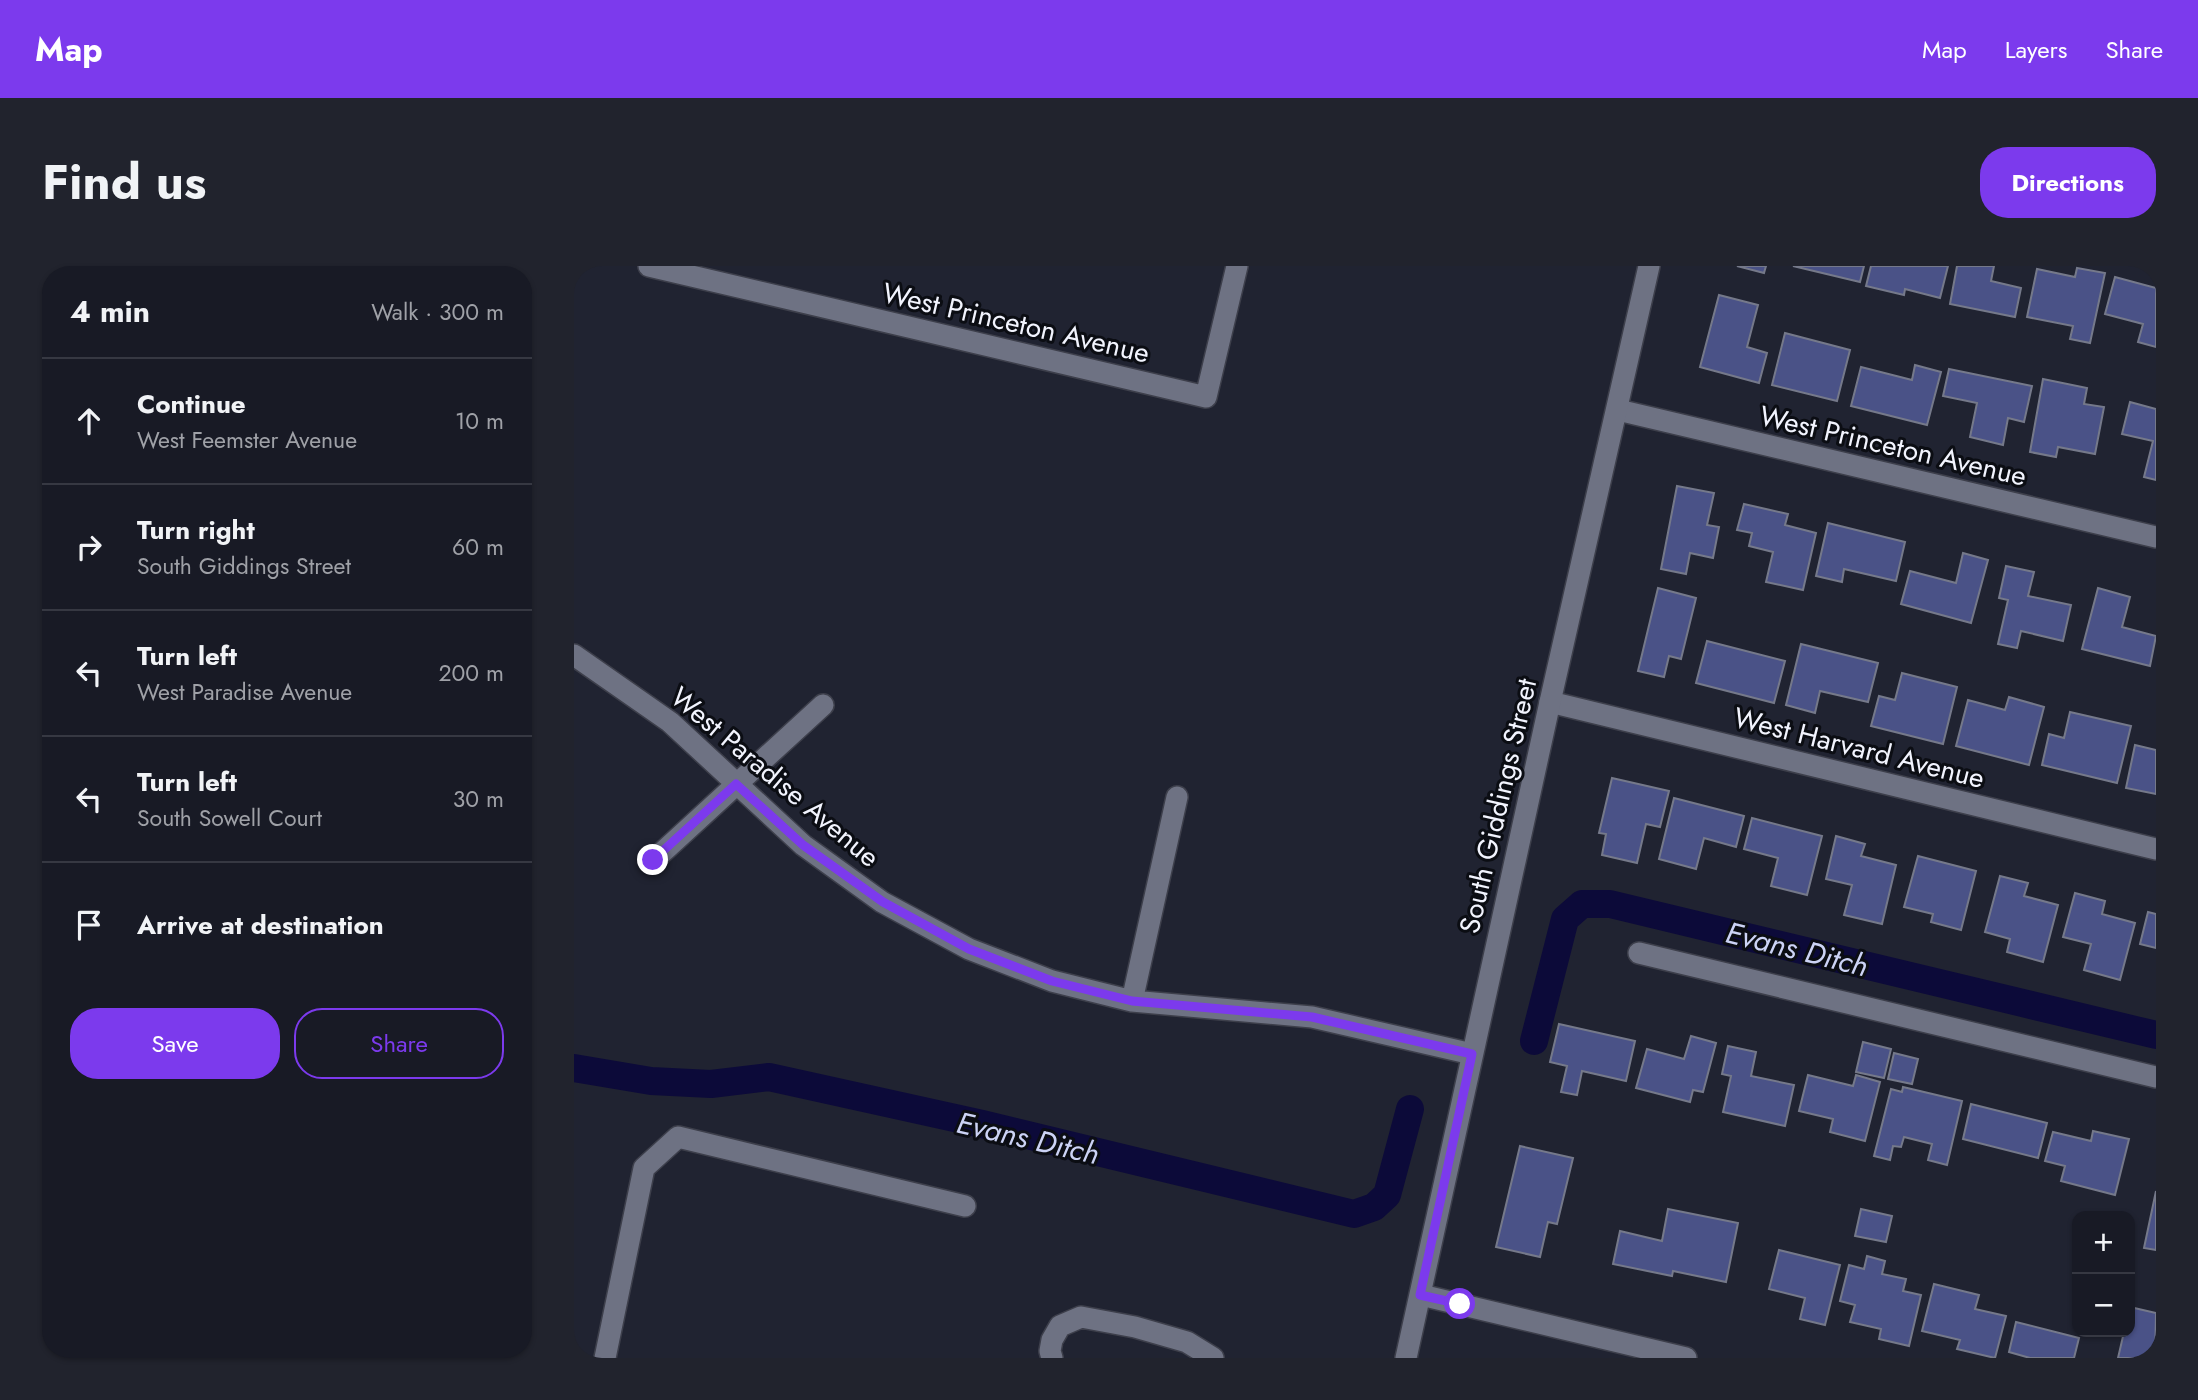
<!DOCTYPE html>
<html lang="en">
<head>
<meta charset="utf-8">
<style>
  body { margin:0; font-family:Jost,sans-serif; background:#21232d; color:#f1f3f6 }
  .controls { position:absolute; right:21px; bottom:21px; display:grid; overflow:hidden; border-radius:14px; box-shadow:0 2px 5px #0004 }
  .controls button { width:63px; height:63px; display:grid; place-items:center; padding:0; border:0; border-bottom:2px solid #363842; background:#181a25; color:#f1f3f6; font:35px sans-serif }
  .stop { position:absolute; width:21px; height:21px; margin:-16px; border:5px solid #7c3aed; border-radius:50%; background:#fff }
  .stop.end { background:#7c3aed; border-color:#fff; box-shadow:0 2px 7px #0008 }
  .list { margin:0; padding:0; list-style:none }
  h2 { display:flex; justify-content:space-between; align-items:center; height:91px; margin:0; padding:0 28px; font-size:30px }
  h2 small { font-size:23px; font-weight:400; color:#9fa1a7 }
  .list li { display:grid; grid-template-columns:46px 1fr auto; gap:21px; align-items:center; box-sizing:border-box; height:126px; padding:0 28px; border-top:2px solid #363842 }
  .list b { display:block; font-size:26px; white-space:nowrap }
  .list p { margin:0; font-size:23px; white-space:nowrap; color:#9fa1a7 }
  .list em { font-size:23px; font-style:normal; color:#9fa1a7 }
  .actions { display:flex; gap:14px; padding:21px 28px }
  .actions a { flex:1; padding:16px 0; border:2px solid #7c3aed; border-radius:28px; text-align:center; font-size:24px; color:#7c3aed }
  .actions .main { background:#7c3aed; color:#fff }
  .icon { flex:none; width:38px; height:38px; fill:none; stroke:currentColor; stroke-width:2; stroke-linecap:round; stroke-linejoin:round }
  .map { position:relative; flex:none; width:1582px; height:1092px; overflow:hidden; border-radius:28px }
  header { display:flex; align-items:center; gap:42px; box-sizing:border-box; height:98px; padding:0 35px; background:#7c3aed; color:#fff }
  header strong { font-size:33px }
  nav { display:flex; gap:38px; margin-inline-start:auto; font-size:24px }
  .intro { display:flex; align-items:center; justify-content:space-between; box-sizing:border-box; height:168px; padding:0 42px }
  h1 { margin:0; font-size:49px }
  .button { padding:18px 32px; border-radius:28px; background:#7c3aed; color:#fff; font-size:24px; font-weight:700 }
  main { display:flex; gap:42px; padding:0 42px }
  aside { flex:1; background:#181a25; border-radius:28px; box-shadow:0 2px 5px #0004 }
  .map>svg:first-child { display:block }
</style>
</head>
<body>
<header>
<strong>Map</strong>
<nav><a>Map</a><a>Layers</a><a>Share</a></nav>
</header>
<div class="intro"><h1>Find us</h1><a class="button">Directions</a></div>
<main>
<aside>
<h2>4 min<small>Walk · 300 m</small></h2>
<ul class="list">
<li><svg class="icon" aria-label="ahead" viewBox="0 0 24 24"><path d="M12 20V5M6 11l6-6 6 6"/></svg><div><b>Continue</b><p>West Feemster Avenue</p></div><em>10 m</em></li>
<li><svg class="icon" aria-label="right" viewBox="0 0 24 24"><path d="M7 20v-9h11M14 6l5 5-5 5"/></svg><div><b>Turn right</b><p>South Giddings Street</p></div><em>60 m</em></li>
<li><svg class="icon" aria-label="left" viewBox="0 0 24 24"><path d="M17 20v-9H6M10 6l-5 5 5 5"/></svg><div><b>Turn left</b><p>West Paradise Avenue</p></div><em>200 m</em></li>
<li><svg class="icon" aria-label="left" viewBox="0 0 24 24"><path d="M17 20v-9H6M10 6l-5 5 5 5"/></svg><div><b>Turn left</b><p>South Sowell Court</p></div><em>30 m</em></li>
<li><svg class="icon" aria-label="arrive" viewBox="0 0 24 24"><path d="M6 21V4h12l-3 4 3 4H6"/></svg><div><b>Arrive at destination</b></div></li>
</ul>
<div class="actions"><a class="main">Save</a><a>Share</a></div>
</aside>
<div class="map">
<svg width="1582" height="1092" viewBox="0 0 1582 1092">
  <rect width="100%" height="100%" fill="#202331"/>
  <g fill="none" stroke-linecap="round" stroke-linejoin="round">
    <path stroke="#0c0a39" stroke-width="28" d="M960,775L991,653L1008,638H1036L1582,769
      M0,802L77,815L137,818L195,811L408,858L780,948L800,941L813,929L836,843"/>
  </g>
  <path fill="#4a5287" stroke="#75798a" stroke-width="2" d="M1163,0H1192L1190,7Z
    M1219,0H1290L1286,16Z
    M1297,0H1374L1366,32L1331,23L1330,29L1292,20Z
    M1383,0H1420L1417,15L1447,22L1441,51L1376,38Z
    M1503,2L1531,7L1516,77L1496,73L1499,60L1453,51L1463,3L1501,11Z
    M1541,11L1582,22V81L1564,76L1569,58L1531,48Z
    M1145,29L1184,39L1173,81L1193,87L1185,117L1126,101Z
    M1211,67L1276,84L1263,135L1198,119Z
    M1341,99L1367,106L1353,159L1277,140L1287,101L1338,114Z
    M1375,103L1458,120L1450,156L1434,152L1429,179L1396,171L1403,137L1369,130Z
    M1469,113L1513,122L1510,138L1530,141L1521,188L1484,181L1482,191L1456,186Z
    M1556,136L1582,143V214L1570,211L1579,175L1548,168Z
    M1103,220L1140,227L1133,259L1145,261L1139,292L1116,287L1112,308L1087,303Z
    M1170,238L1214,248L1211,259L1242,267L1229,324L1192,316L1199,286L1175,280L1178,267L1163,264Z
    M1254,257L1331,276L1322,315L1270,303L1268,316L1242,310Z
    M1389,287L1414,294L1397,357L1327,338L1336,305L1382,317Z
    M1432,300L1460,306L1454,330L1497,339L1489,375L1447,365L1443,382L1424,378L1434,334L1425,332Z
    M1084,322L1122,332L1107,393L1095,390L1090,411L1064,405Z
    M1524,322L1556,331L1548,361L1582,370L1576,400L1508,383Z
    M1133,375L1211,395L1200,437L1122,417Z
    M1227,378L1304,397L1294,436L1246,425L1241,447L1212,439Z
    M1328,407L1383,421L1369,478L1297,460L1305,430L1321,434Z
    M1435,431L1470,441L1455,499L1382,480L1394,434L1431,444Z
    M1496,446L1557,460L1543,517L1468,499L1475,468L1490,472Z
    M1561,479L1582,484V528L1552,522Z
    M1038,512L1095,525L1086,561L1072,558L1063,597L1028,589L1032,568L1025,567Z
    M1100,532L1170,550L1162,581L1130,572L1122,603L1085,593Z
    M1178,552L1248,570L1233,629L1197,620L1204,592L1170,583Z
    M1262,570L1291,578L1287,590L1322,599L1308,658L1270,649L1278,619L1252,613Z
    M1344,590L1402,605L1387,664L1357,656L1359,648L1330,641Z
    M1426,610L1454,617L1450,630L1484,639L1469,696L1433,686L1436,673L1411,666Z
    M1501,627L1531,635L1528,648L1561,657L1546,714L1510,704L1517,678L1489,671Z
    M1574,646L1582,648V682L1566,678Z
    M985,758L1061,775L1052,815L1008,805L1003,829L987,826L993,800L976,796Z
    M1117,770L1142,777L1129,826L1119,824L1116,836L1062,822L1073,783L1110,793Z
    M1289,776L1317,783L1310,812L1282,806Z
    M1154,780L1182,786L1177,810L1220,819L1211,860L1149,846L1157,810L1148,808Z
    M1320,787L1344,793L1338,818L1314,813Z
    M1234,809L1279,820L1282,809L1306,816L1291,875L1256,866L1259,853L1225,845Z
    M1329,821L1388,835L1373,899L1354,894L1358,878L1330,871L1327,881L1319,880L1316,894L1300,890L1317,823L1328,826Z
    M1397,838L1473,857L1464,892L1389,873Z
    M1519,865L1555,873L1541,929L1487,915L1491,900L1471,895L1479,866L1517,875Z
    M946,880L999,892L983,958L974,956L966,991L922,981Z
    M1582,925V984L1570,982Z
    M1094,943L1164,957L1152,1016L1099,1005L1098,1010L1039,998L1046,965L1088,975Z
    M1287,943L1318,950L1312,976L1281,970Z
    M1205,984L1266,999L1251,1059L1226,1053L1231,1032L1195,1023Z
    M1293,990L1311,995L1308,1008L1332,1013L1329,1025L1347,1029L1335,1080L1305,1073L1307,1063L1276,1056L1281,1039L1266,1035L1275,999L1290,1003Z
    M1360,1018L1405,1029L1401,1043L1432,1050L1421,1092L1383,1083L1386,1074L1348,1065Z
    M1556,1041L1582,1047L1581,1092H1544L1550,1066H1556Z
    M1442,1056L1505,1072L1500,1092H1456L1435,1086Z"/>
  <g fill="none" stroke-linecap="round" stroke-linejoin="round">
    <g stroke="#3d3f4b" stroke-width="24">
      <path id="minor" d="M75,0L632,131L663,0
        M1044,144L1582,271
        M0,389L96,456L229,579L308,636L395,683L478,715L558,735L738,751L898,788
        M976,436L1582,583
        M80,594L249,439
        M1065,687L1582,811
        M558,735L603,531
        M847,1029L1112,1092
        M31,1092L70,902L104,871L391,940
        M478,1092L476,1085L478,1074L486,1060L507,1051L561,1061L613,1076L639,1092"/>
    </g>
    <g stroke="#3d3f4b" stroke-width="24">
      <path id="tertiary" d="M832,1092L976,436L1075,0"/>
    </g>
    <use href="#minor" stroke="#6e7283" stroke-width="21"/>
    <use href="#tertiary" stroke="#6e7283" stroke-width="21"/>
  </g>
  <g fill="none" stroke-linecap="round" stroke-linejoin="round">
    <path stroke="#7c3aed" stroke-width="9" d="M79,594L162,518L229,579L309,636L395,683L478,715L558,735L738,751L898,788L846,1029L886,1038"/>
  </g>
  <g text-anchor="middle" dominant-baseline="central" stroke-width="6" stroke-linejoin="round" paint-order="stroke">
    <g font-size="28" fill="#f2f4fe" stroke="#0b0d13">
      <text transform="translate(442 57) rotate(13)">West Princeton Avenue</text>
      <text transform="translate(1319 180) rotate(13)">West Princeton Avenue</text>
      <text transform="translate(1285 482) rotate(14)">West Harvard Avenue</text>
      <text transform="translate(201 511) rotate(40)">West Paradise Avenue</text>
      <text transform="translate(924 540) rotate(-77)">South Giddings Street</text>
    </g>
    <g font-size="30" font-style="italic" fill="#ccd3f5" stroke="#0b0d13">
      <text transform="translate(1223 683) rotate(14)">Evans Ditch</text>
      <text transform="translate(454 872) rotate(13)">Evans Ditch</text>
    </g>
  </g>
</svg>
<div class="controls">
<button>+</button>
<button>−</button>
</div>
<div class="stop" style="left:886px;top:1038px"></div>
<div class="stop end" style="left:79px;top:594px"></div>
</div>
</main>
</body>
</html>
